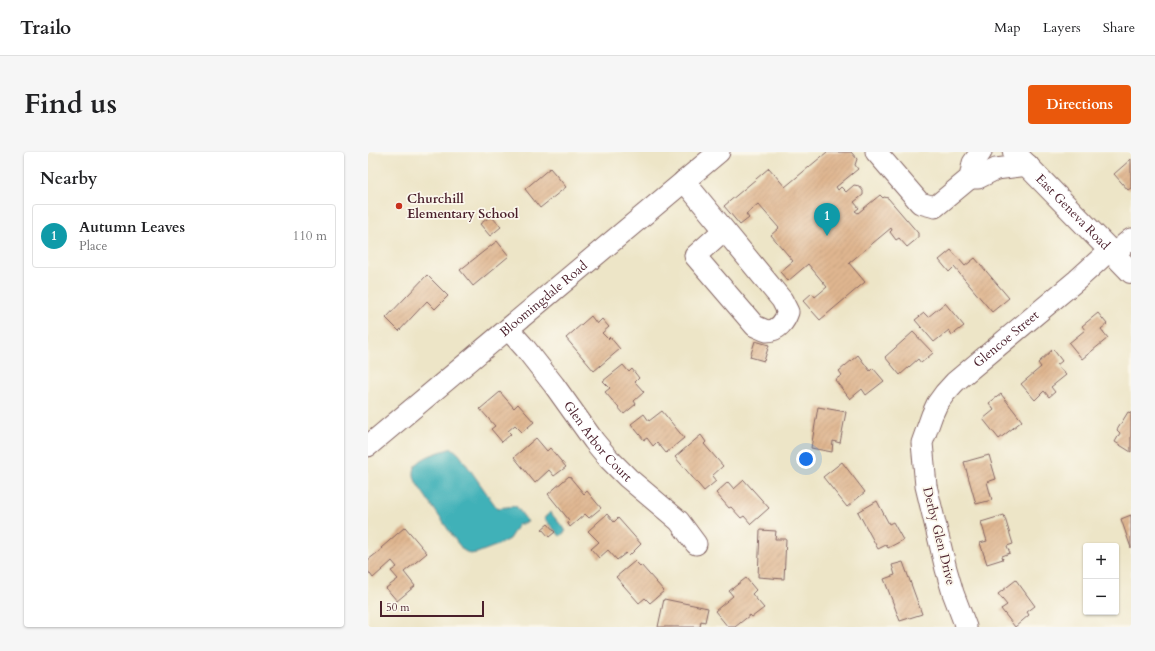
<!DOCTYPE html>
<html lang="en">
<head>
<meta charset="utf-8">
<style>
  body { margin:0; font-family:Cardo,serif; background:#f6f6f6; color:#202124 }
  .controls { position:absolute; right:12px; bottom:12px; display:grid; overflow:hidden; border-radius:4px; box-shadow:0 1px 3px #0004 }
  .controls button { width:36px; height:36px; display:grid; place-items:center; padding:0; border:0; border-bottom:1px solid #e0e0e0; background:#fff; color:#202124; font:20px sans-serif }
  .scale { position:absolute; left:12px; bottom:10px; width:104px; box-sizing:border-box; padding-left:4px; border:2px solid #4a1f2b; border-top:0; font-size:11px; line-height:14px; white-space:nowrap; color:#4a1f2b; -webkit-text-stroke:3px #fbf7ec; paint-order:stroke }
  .you { position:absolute; left:438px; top:307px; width:14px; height:14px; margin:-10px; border:3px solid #fff; border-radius:50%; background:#1a73e8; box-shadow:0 0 0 6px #1a73e833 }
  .badge { display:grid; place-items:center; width:26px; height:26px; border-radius:50%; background:#ea580c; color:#fff; font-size:13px; font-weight:700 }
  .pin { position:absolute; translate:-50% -33px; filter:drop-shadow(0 1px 2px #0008) }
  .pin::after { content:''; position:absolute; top:21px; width:14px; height:12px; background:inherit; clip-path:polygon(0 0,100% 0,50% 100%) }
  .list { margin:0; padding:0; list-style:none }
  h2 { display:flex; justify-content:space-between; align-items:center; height:52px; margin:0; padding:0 16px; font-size:17px }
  h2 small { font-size:13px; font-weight:400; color:#757577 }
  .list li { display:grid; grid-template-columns:26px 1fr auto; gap:12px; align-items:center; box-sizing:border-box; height:64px; margin:0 8px 8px; padding:0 8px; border:1px solid #e0e0e0; border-radius:4px }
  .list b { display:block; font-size:15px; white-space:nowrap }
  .list p { margin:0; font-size:13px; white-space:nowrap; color:#757577 }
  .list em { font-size:13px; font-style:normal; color:#757577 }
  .map { position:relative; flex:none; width:763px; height:475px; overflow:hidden; border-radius:4px }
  header { display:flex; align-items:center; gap:24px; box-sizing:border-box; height:56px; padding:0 20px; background:#fff; border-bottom:1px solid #e0e0e0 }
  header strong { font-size:19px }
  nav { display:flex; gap:22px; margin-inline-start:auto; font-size:14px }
  .intro { display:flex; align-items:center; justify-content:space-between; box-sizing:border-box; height:96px; padding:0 24px }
  h1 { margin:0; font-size:28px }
  .button { padding:10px 18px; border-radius:4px; background:#ea580c; color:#fff; font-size:14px; font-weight:700 }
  main { display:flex; gap:24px; padding:0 24px }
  aside { flex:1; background:#fff; border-radius:4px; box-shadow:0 1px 3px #0004 }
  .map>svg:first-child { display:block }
</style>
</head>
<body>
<header>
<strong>Trailo</strong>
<nav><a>Map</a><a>Layers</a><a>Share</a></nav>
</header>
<div class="intro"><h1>Find us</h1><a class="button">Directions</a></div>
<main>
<aside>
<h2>Nearby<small></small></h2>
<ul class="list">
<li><span class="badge" style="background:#0f9aa8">1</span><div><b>Autumn Leaves</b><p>Place</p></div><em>110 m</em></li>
</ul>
</aside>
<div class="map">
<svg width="763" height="475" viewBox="0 0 763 475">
  <defs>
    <pattern id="building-hatch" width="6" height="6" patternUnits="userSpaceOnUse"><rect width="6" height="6" fill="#dfb690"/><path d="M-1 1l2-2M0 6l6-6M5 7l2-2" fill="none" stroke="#c19c7c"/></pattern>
  </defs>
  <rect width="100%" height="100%" fill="#fbf7ec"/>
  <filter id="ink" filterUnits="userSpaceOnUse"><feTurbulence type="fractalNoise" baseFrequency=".025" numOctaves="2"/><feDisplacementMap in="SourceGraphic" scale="8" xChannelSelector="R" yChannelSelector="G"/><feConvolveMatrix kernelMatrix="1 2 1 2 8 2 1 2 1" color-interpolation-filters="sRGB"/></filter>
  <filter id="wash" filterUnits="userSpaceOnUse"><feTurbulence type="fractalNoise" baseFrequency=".012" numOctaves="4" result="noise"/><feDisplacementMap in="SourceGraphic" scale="16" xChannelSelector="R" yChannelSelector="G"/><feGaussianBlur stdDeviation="0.9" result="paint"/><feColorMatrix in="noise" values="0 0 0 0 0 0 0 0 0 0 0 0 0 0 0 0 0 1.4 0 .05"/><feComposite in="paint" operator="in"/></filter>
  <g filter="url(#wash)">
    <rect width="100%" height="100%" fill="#ede5c7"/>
    <path fill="#41b1b8" stroke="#466872" d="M84,296L91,302L129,356L148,354L160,370L150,373L141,387L130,393L109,401L102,402L95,398L88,389L49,332C36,307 67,302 84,296Z
      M182,360L198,379L192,384L176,366Z"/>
    <g id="blocks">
      <path fill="url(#building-hatch)" d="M459,0H483L489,7L487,13L490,17L468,35L470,38L473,35L478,40L486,33L491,34L495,39V43L486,50L491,56L487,59L490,61L512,43L515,46L516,45L520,46L550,81V86L539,95L531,86L528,88L522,80L524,78L523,76L481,111L497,130L452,168L435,149L444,141L447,145L459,135L440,112L420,129L412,120L425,109L403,83L411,76L390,52L378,62L381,66L372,73L356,54L401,16L417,35Z
        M763,7V36L760,38L746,22Z
        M182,16L198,35L172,56L157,37Z
        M123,64L133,75L122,84L112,72Z
        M129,89L141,104L105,134L92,118Z
        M583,98L597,114L607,106L641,146L624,160L586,115L581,120L571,108Z
        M59,123L80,144L67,157L59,149L31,179L18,166Z
        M577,151L596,174L584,183L581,178L566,190L547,168L556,161L560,165Z
        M730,161L739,172L733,177L740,186L714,207L701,191L717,178L714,174Z
        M223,164L229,172L234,167L241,175L234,181L240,187L242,185L252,197L226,219L198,186Z
        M545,180L565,201L553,211L550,207L532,223L517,205Z
        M387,189L401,193L396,209L382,205Z
        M685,197L694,209L689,213L698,223L683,235L687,240L681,245L676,239L667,248L653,232L673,215L670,211Z
        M490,203L502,219L505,216L516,229L498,243L494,237L482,247L467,228L474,223L471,219Z
        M255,213L261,220L264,217L271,226L267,230L276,240L266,249L268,252L256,262L237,240L242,236L235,229Z
        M132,240L146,256L150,252L166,270L154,280L147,273L140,279L143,282L134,290L123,277L127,274L112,257Z
        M633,242L654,269L631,287L615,267L626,258L621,251Z
        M450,255L478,260L472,291L465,289L464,300L443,296Z
        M294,259L316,286L298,301L289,290L285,294L279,286L276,288L263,272L276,262L281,269Z
        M760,260L763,261V300L747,290L752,281L749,278Z
        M333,283L338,290L336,292L355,314L344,324L348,329L336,339L307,305Z
        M168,286L179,299L182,296L198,315L186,324L181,318L167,331L146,305Z
        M621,303L628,327L619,330L624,348L608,352L596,310Z
        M474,310L497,340L479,355L455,325Z
        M201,324L216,342L219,339L233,356L221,366L217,362L202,375L199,370L201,368L180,342Z
        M376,328L401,356L383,372L376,364L373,366L363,355L361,356L348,341L360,330L366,337Z
        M509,349L521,372L525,370L535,388L520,396L518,393L510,397L490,360Z
        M239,362L246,370L250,366L273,392L261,404L258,401L249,408L240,398L231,406L223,397L231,390L220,379Z
        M636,363L645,392L639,394L642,401L634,404L635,407L619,412L612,391L619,389L613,370Z
        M763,363V396L753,367Z
        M180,372L187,380L181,385L174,377Z
        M37,375L59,401L36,420L47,434L29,449L18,436L30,427L23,419L29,415L24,409L5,426L0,419V408L14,397L13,396Z
        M392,378L408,379L407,387H418L416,427L390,425Z
        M267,409L272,414L273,413L296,439L282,451L277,446L271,451L248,425Z
        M535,410L554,462L532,469L516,427L527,423L524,413Z
        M378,426L388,438L384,442L396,456L384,465L382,463L367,475H360L347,459L365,444L361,439Z
        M648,428L667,454L659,460L661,463L647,475L633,457L639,453L630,442Z
        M296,447L340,456L337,470L333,469L332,475H290Z"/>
    </g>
  </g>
  <g filter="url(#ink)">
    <use href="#blocks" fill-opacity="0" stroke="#836462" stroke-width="1"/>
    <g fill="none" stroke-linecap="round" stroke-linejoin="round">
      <g stroke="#836462" stroke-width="23">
        <g id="minor">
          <path d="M508,0L552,51L567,55L602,26L605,11L613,0"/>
          <path d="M602,26H610L628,17L660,13"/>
          <path d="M316,29L414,148L420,160C417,169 410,179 399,179C395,178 390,175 387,174L327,104L356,78"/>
          <path d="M745,102L763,87"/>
          <path id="s1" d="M140,177L157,196L186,233L226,289L241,307L260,326L311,369L328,392"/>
          <path id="s2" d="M0,294L351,0"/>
          <path id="s3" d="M598,475L585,441L578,417L558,334L554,291L564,263L569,252L577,241L587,230L709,128L742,98"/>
        </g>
      </g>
      <g stroke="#836462" stroke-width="24">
        <g id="major">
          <path id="s4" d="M646,0L763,120"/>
        </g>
      </g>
      <use href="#minor" stroke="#fff" stroke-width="21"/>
      <use href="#major" stroke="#fff" stroke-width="22"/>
    </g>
  </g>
  <circle fill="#c8321e" stroke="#fbf7ec" stroke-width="1.5" cx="31" cy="54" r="4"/>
  <g text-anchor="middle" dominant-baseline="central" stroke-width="3.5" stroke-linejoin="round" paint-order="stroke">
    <g font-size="13" font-weight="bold" fill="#4a1f2b" stroke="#fbf7ec" text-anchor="start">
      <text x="39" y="47">Churchill<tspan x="39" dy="15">Elementary School</tspan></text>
    </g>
    <g font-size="13" fill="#4a1f2b" stroke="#fbf7ec">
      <text stroke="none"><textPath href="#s4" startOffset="84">East Geneva Road</textPath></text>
      <text stroke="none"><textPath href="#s2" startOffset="229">Bloomingdale Road</textPath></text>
      <text stroke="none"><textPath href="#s3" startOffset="327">Glencoe Street</textPath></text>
      <text stroke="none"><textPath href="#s1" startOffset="144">Glen Arbor Court</textPath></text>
      <text transform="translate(571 384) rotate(76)">Derby Glen Drive</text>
    </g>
  </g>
</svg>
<div class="controls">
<button>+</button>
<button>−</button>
</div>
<div class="scale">50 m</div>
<div class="you"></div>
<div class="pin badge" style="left:459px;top:84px;background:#0f9aa8">1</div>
</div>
</main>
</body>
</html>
